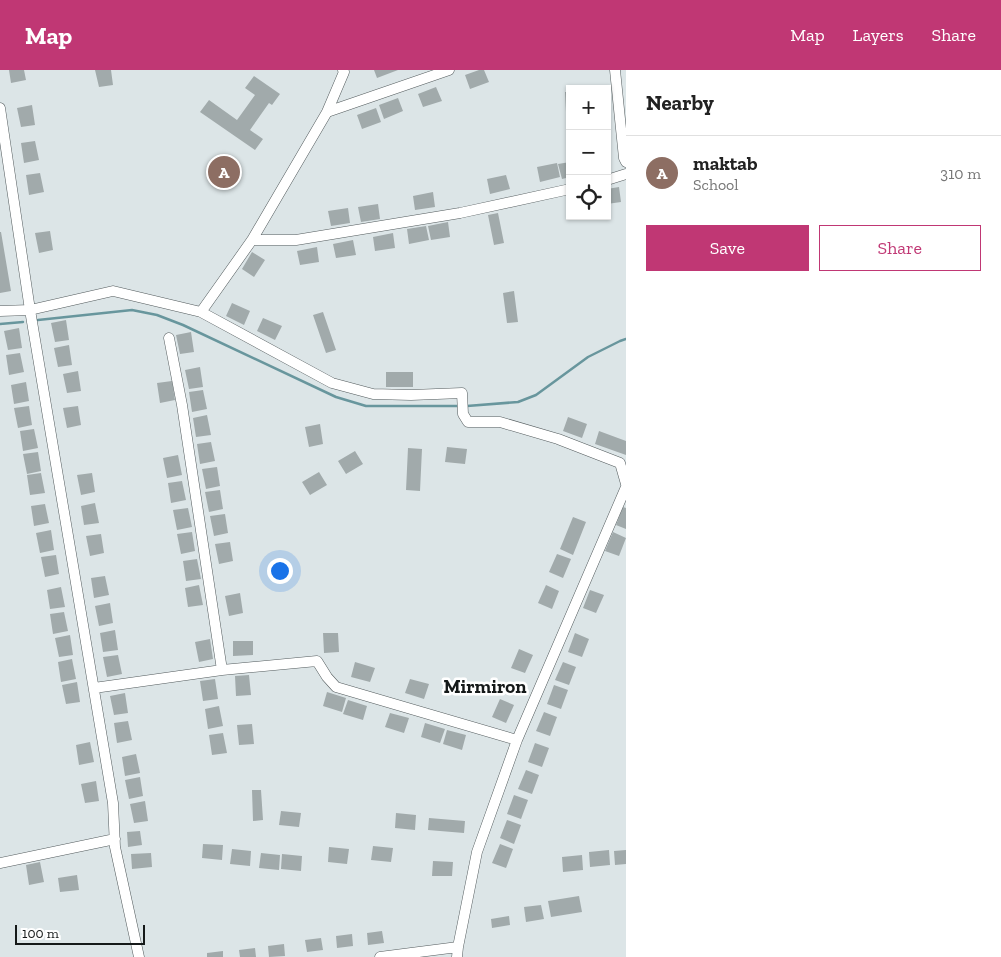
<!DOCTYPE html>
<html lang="en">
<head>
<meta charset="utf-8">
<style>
  body { margin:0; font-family:"Zilla Slab",serif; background:#f6f6f6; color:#222 }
  .controls { position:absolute; right:15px; top:15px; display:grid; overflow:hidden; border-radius:0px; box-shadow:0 1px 4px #0004 }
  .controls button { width:45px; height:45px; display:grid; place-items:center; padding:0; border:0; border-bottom:1px solid #e0e0e0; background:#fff; color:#222; font:25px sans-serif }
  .scale { position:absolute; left:15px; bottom:12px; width:130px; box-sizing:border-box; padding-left:5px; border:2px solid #151919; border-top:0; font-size:14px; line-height:18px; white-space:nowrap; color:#151919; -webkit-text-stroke:4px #fff; paint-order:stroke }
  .you { position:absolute; left:279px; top:500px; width:18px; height:18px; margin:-12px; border:4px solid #fff; border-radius:50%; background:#1a73e8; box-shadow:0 0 0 8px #1a73e833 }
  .badge { display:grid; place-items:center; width:32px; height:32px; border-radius:50%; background:#c03774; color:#fff; font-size:16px; font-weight:700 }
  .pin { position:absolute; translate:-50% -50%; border:2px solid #fff; box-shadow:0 1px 5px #0006 }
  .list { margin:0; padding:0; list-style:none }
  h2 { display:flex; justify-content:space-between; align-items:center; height:65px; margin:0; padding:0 20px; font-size:21px }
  h2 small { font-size:16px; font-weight:400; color:#767676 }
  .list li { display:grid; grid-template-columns:32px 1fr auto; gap:15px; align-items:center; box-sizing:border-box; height:75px; padding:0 20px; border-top:1px solid #e0e0e0 }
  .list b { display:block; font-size:19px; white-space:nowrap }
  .list p { margin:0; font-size:16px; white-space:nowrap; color:#767676 }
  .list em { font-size:16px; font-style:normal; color:#767676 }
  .actions { display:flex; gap:10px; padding:15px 20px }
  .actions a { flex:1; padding:11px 0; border:1px solid #c03774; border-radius:0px; text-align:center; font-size:18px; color:#c03774 }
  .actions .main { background:#c03774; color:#fff }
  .icon { flex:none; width:28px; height:28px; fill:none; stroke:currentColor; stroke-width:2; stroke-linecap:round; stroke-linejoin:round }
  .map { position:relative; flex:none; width:626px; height:887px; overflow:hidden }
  header { display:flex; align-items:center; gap:30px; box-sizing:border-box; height:70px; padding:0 25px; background:#c03774; color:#fff }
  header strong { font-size:24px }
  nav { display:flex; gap:28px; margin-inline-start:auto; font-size:18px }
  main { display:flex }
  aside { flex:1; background:#fff }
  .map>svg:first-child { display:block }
</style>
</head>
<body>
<header>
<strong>Map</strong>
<nav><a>Map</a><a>Layers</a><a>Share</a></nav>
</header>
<main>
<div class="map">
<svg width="626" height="887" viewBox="0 0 626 887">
  <rect width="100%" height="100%" fill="#dce5e7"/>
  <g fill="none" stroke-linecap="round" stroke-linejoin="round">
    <path stroke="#68969d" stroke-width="2.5" d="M38,250L132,240L157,245L183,255L336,327L366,336H458
      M0,254L23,252
      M467,336L518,332L536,325L588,287L620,271L626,269"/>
  </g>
  <path fill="#a1aaab" d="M9,0H24L26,10L11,13Z
    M95,0H111L113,15L99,17Z
    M374,0H398L377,8Z
    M479,0H484L489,12L470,19L465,5Z
    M254,6L280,24L272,35L269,33L250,60L263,69L255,80L200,42L209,30L237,50L255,25L245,18Z
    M436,17L442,31L423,37L418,24Z
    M565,22H570V42H566Z
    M398,28L403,41L384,49L379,35Z
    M32,35L35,55L21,57L17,38Z
    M376,38L381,52L362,59L357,45Z
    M35,71L39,90L24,93L21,73Z
    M570,92V107L562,109L558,94Z
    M557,93L560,107L540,112L537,97Z
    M40,103L44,122L29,125L26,105Z
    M506,105L510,119L490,124L487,109Z
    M619,117L621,132L607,134V119Z
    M433,122L435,137L415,140L413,126Z
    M378,134L380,149L361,152L358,137Z
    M348,138L350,153L331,156L328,141Z
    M498,143L504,173L494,175L488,145Z
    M448,152L450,167L431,170L428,156Z
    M426,156L429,170L409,174L407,159Z
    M50,161L53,180L39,183L35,163Z
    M0,162H1L11,221L0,223Z
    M393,163L395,178L375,181L373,167Z
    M353,170L356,185L336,188L333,174Z
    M317,177L319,192L300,195L297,181Z
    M252,182L265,190L254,207L242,199Z
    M514,221L518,252L507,253L503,223Z
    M232,233L250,241L244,255L226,246Z
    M323,242L336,280L326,283L313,245Z
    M263,248L282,256L275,270L257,261Z
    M66,250L69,270L55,272L51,253Z
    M19,258L22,278L8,280L4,261Z
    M191,262L194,282L180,284L176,265Z
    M69,275L72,295L58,297L54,278Z
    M20,283L24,302L9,305L6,285Z
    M200,297L203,317L189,319L185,300Z
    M78,301L81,321L67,323L63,304Z
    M386,302H413V317H386Z
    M172,311L175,330L160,333L157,313Z
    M26,312L29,331L14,334L11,315Z
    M203,320L207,339L192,342L189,322Z
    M29,336L32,355L18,358L14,338Z
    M78,336L81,355L67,358L63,338Z
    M207,345L211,365L196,367L193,348Z
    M568,347L587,354L582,368L563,361Z
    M320,354L323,374L309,377L305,357Z
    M34,359L38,378L23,381L20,361Z
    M599,361L626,371V385L595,374Z
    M211,372L215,391L200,394L197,374Z
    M447,377L467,379L465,394L445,392Z
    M408,378L422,379L420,421L406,420Z
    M355,381L363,394L346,404L338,391Z
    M38,382L41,401L27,404L23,384Z
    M178,385L182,405L167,408L163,388Z
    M217,397L220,416L206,419L202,399Z
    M319,402L327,415L310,425L302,412Z
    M41,403L45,423L30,425L27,405Z
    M92,403L95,422L81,425L77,405Z
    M182,411L186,430L171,433L168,413Z
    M220,420L223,439L209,442L205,422Z
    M95,433L99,453L84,455L81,436Z
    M45,434L49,453L34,456L31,436Z
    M623,437L626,438V459L616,455Z
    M188,438L192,457L177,460L173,440Z
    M225,444L228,463L214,466L210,446Z
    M573,447L586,452L573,485L560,479Z
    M51,460L54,480L40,483L36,463Z
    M192,462L195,481L181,484L177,464Z
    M613,462L626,468L619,486L605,481Z
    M101,464L104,483L90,486L86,466Z
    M230,472L233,491L219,494L215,474Z
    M557,484L571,489L563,508L549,502Z
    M56,485L59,504L45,507L41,487Z
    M197,489L201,509L186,511L183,491Z
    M105,506L109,525L94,528L91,508Z
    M199,515L203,535L188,537L185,518Z
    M546,515L559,521L552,539L538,533Z
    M61,517L65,537L50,539L47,520Z
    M590,520L604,525L596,543L583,538Z
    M240,523L243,543L229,546L225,526Z
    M110,533L113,553L99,556L95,536Z
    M64,542L68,561L53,564L50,544Z
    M115,560L118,580L103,582L100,563Z
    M323,563H338L339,582L324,583Z
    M575,563L589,569L582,587L568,582Z
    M70,565L73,585L59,587L55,568Z
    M210,569L213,589L199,592L195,572Z
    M233,571H253V585L233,586Z
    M519,579L533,585L525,603L511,598Z
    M118,585L122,604L107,607L103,587Z
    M72,589L76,609L61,612L58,592Z
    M355,592L375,598L370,612L351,607Z
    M563,592L576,597L569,615L555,610Z
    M249,605L251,625L236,626L235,606Z
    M215,609L218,629L203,631L200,611Z
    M410,609L429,614L424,629L405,623Z
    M77,612L80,632L66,634L62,615Z
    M554,615L568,620L561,639L547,634Z
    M327,622L346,628L342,642L323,636Z
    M125,623L128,643L114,645L110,626Z
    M500,629L514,635L506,653L492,647Z
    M348,630L367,636L363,650L343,644Z
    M219,636L223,656L208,659L205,639Z
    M544,642L557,647L550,666L536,661Z
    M390,643L409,648L404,663L385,657Z
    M128,651L132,670L117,673L114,653Z
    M425,653L445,659L440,673L421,667Z
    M252,654L254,674L239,675L237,655Z
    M447,660L466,665L462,680L443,674Z
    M223,663L227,683L212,685L209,665Z
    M90,672L94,692L79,695L76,675Z
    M535,673L549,678L542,697L528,692Z
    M136,684L140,703L125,706L122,687Z
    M526,700L539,705L532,724L518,719Z
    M140,707L143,726L129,729L125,710Z
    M96,711L99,731L85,733L81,714Z
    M252,720H261L263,750L253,751Z
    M514,725L528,730L521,749L507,744Z
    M145,731L148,751L134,753L130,734Z
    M281,741L301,743L299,757L279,755Z
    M396,743L416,745L415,760L395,758Z
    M429,748L465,751L464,763L428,760Z
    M507,750L521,755L514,774L500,768Z
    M140,761L142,775L128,777L127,762Z
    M203,774L223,775L222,790L202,788Z
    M500,774L513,779L506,798L492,793Z
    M373,776L393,778L391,792L371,790Z
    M329,777L349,779L347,794L328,792Z
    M232,779L251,781L250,796L230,794Z
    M609,780L610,795L590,797L589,782Z
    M626,780V794L615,795L614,781Z
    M151,783L152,797L132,799L131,784Z
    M261,783L280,785L279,800L259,798Z
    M282,784L302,786L301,801L281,799Z
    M582,785L583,800L563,802L562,787Z
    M433,791L453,792L452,806H432Z
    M40,792L44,812L29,815L26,795Z
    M77,805L79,820L60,822L58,808Z
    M579,826L582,842L551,847L548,831Z
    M541,835L544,849L526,852L524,837Z
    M509,846L510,855L492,858L491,849Z
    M382,861L384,873L368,875L367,863Z
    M352,864L353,876L337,878L336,866Z
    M321,868L323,880L307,882L305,870Z
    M284,874L285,886L269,887L268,876Z
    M255,878L256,887H240L239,880Z
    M223,881V887H207V883Z"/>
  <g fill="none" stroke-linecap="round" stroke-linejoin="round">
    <g stroke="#535b5d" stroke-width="11">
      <path id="minor" d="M615,0L624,88L626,92
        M0,38L30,240L113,733L115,777L139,887
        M327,42L449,0
        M607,110L626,104
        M252,170H296L460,143L570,119
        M0,241L30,240L113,221L201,242L332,313L373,324L411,325L462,323L463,344L468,352H500L558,369L620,393L626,414
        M201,242L252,170L327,42L344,2L343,0
        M169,268L182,335L222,600
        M94,618L222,600L317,591L327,607L336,617L517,670
        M0,793L115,769
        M380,887L458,877
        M457,887L458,877L477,782L517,670L626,417"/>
    </g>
    <use href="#minor" stroke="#fff" stroke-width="10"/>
  </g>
  <g text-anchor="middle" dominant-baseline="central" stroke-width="5" stroke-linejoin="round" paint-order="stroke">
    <g font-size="19" font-weight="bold" fill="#151919" stroke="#fff">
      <text x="485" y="616">Mirmiron</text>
    </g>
  </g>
</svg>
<div class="controls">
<button>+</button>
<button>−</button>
<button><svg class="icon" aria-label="locate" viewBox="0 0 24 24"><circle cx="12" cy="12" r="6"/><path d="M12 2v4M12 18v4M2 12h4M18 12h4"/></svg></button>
</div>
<div class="scale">100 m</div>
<div class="you"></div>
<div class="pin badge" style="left:224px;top:102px;background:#8d6e63">A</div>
</div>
<aside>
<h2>Nearby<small></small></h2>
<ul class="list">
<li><span class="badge" style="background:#8d6e63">A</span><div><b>maktab</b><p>School</p></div><em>310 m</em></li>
</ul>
<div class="actions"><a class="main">Save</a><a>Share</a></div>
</aside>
</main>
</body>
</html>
